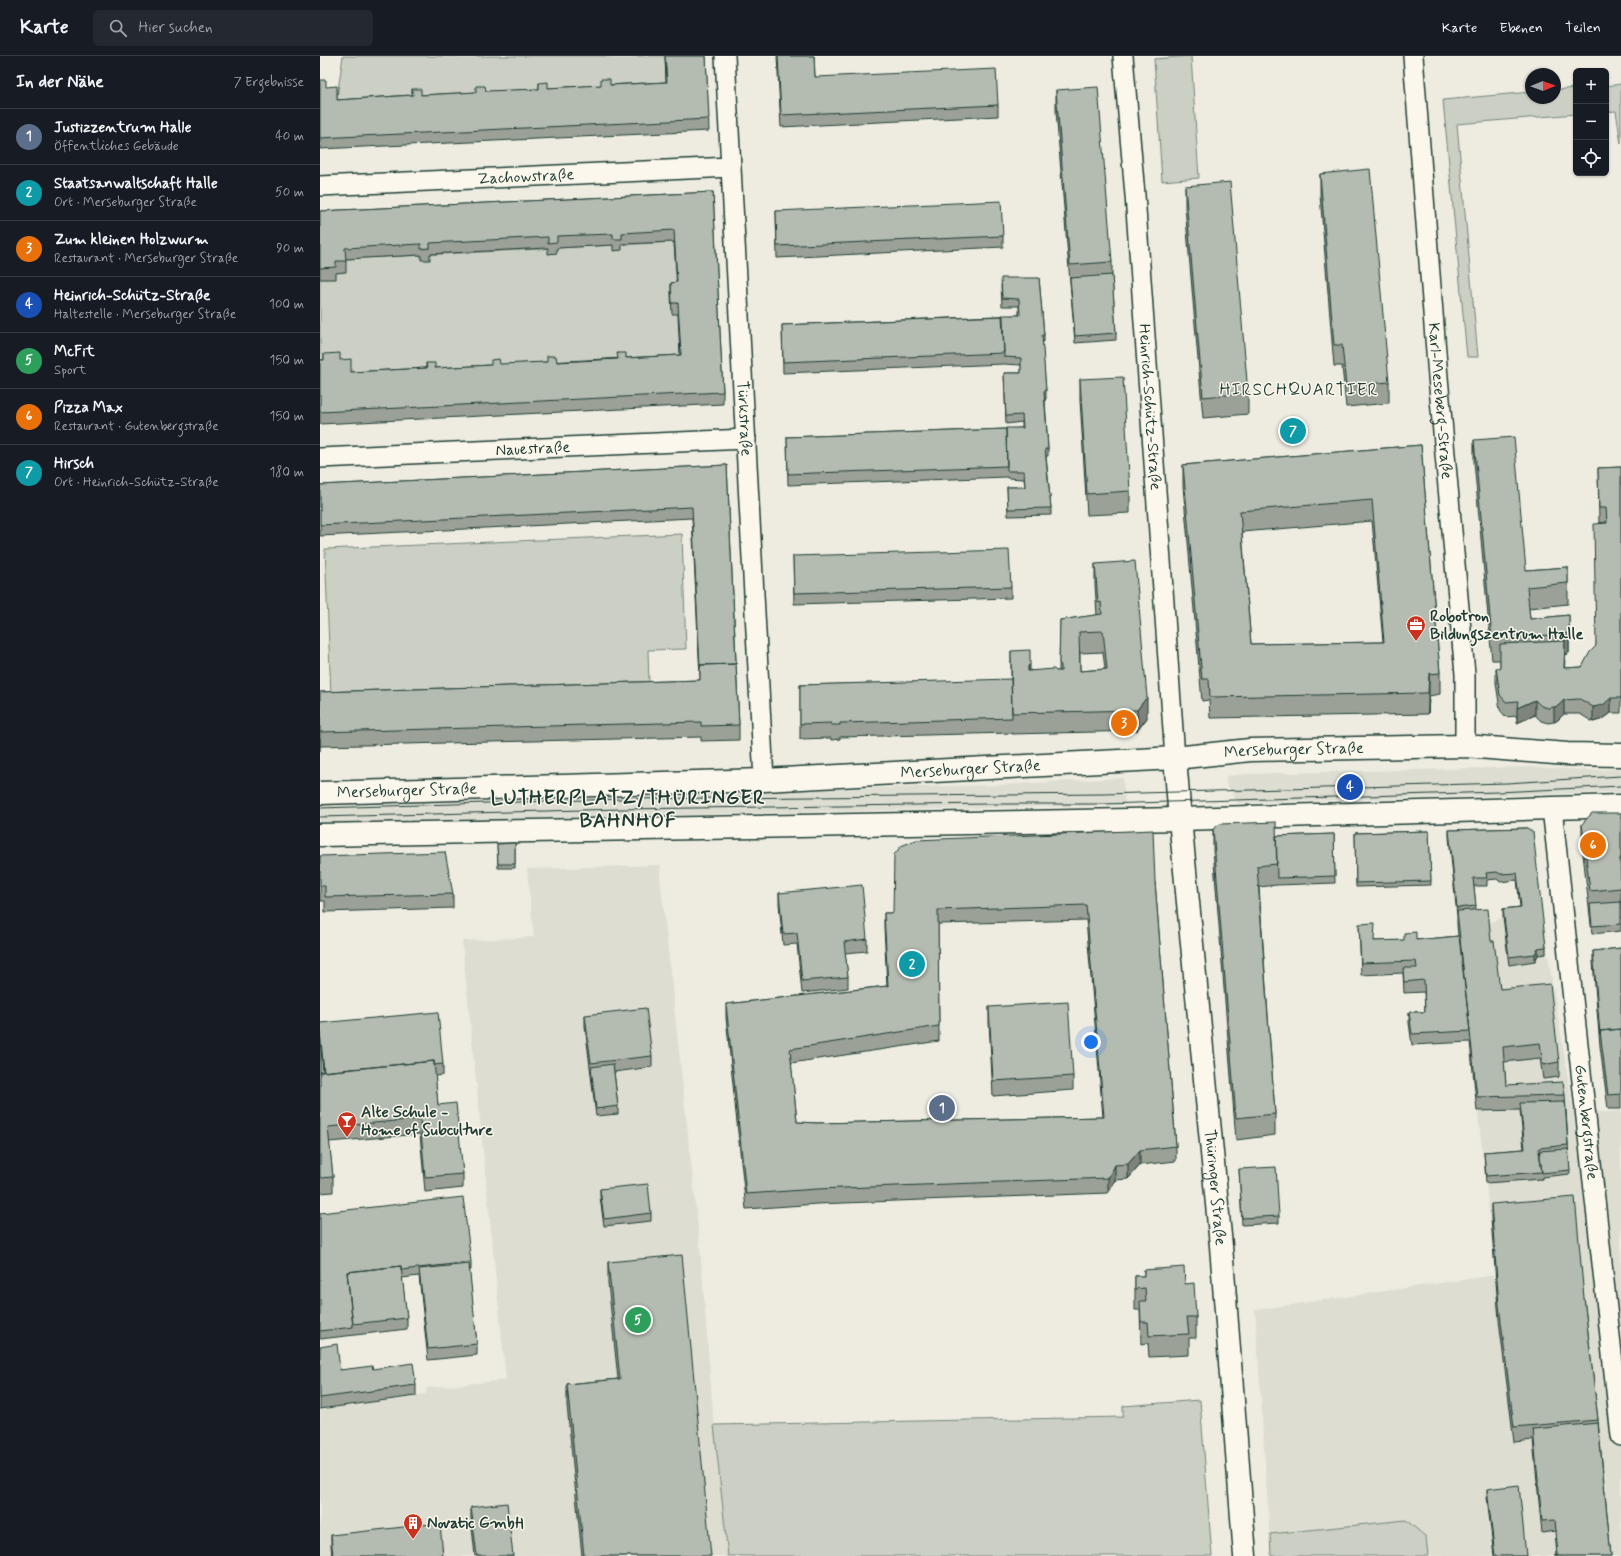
<!DOCTYPE html>
<html lang="de">
<head>
<meta charset="utf-8">
<style>
  body { margin:0; font-family:Mynerve,sans-serif; background:#242831; color:#f1f3f6 }
  .controls { position:absolute; right:12px; top:12px; display:grid; overflow:hidden; border-radius:6px; box-shadow:0 1px 3px #0004 }
  .controls button { width:36px; height:36px; display:grid; place-items:center; padding:0; border:0; border-bottom:1px solid #363941; background:#171b24; color:#f1f3f6; font:20px sans-serif }
  .compass { position:absolute; left:1205px; top:12px; width:36px; height:36px; border-radius:50%; background:#171b24; box-shadow:0 1px 3px #0004; rotate:89deg }
  .you { position:absolute; left:771px; top:986px; width:14px; height:14px; margin:-10px; border:3px solid #fff; border-radius:50%; background:#1a73e8; box-shadow:0 0 0 6px #1a73e833 }
  .badge { display:grid; place-items:center; width:26px; height:26px; border-radius:50%; background:#c8321e; color:#fff; font-size:13px; font-weight:700 }
  .pin { position:absolute; translate:-50% -50%; border:2px solid #fff; box-shadow:0 1px 4px #0006 }
  .list { margin:0; padding:0; list-style:none }
  h2 { display:flex; justify-content:space-between; align-items:center; height:52px; margin:0; padding:0 16px; font-size:17px }
  h2 small { font-size:13px; font-weight:400; color:#9ea1a6 }
  .list li { display:grid; grid-template-columns:26px 1fr auto; gap:12px; align-items:center; box-sizing:border-box; height:56px; padding:0 16px; border-top:1px solid #363941 }
  .list b { display:block; font-size:15px; white-space:nowrap }
  .list p { margin:0; font-size:13px; white-space:nowrap; color:#9ea1a6 }
  .list em { font-size:13px; font-style:normal; color:#9ea1a6 }
  .icon { flex:none; width:22px; height:22px; fill:none; stroke:currentColor; stroke-width:2; stroke-linecap:round; stroke-linejoin:round }
  .map { position:relative; flex:none; width:1301px; height:1500px; overflow:hidden }
  header { display:flex; align-items:center; gap:24px; box-sizing:border-box; height:56px; padding:0 20px; background:#171b24; border-bottom:1px solid #363941 }
  header strong { font-size:19px }
  nav { display:flex; gap:22px; margin-inline-start:auto; font-size:14px }
  .search { width:280px; height:36px; background:#242831; display:flex; align-items:center; gap:10px; box-sizing:border-box; padding:0 14px; border-radius:6px; color:#9ea1a6; font-size:15px }
  main { display:flex }
  aside { flex:1; background:#171b24 }
  .map>svg:first-child { display:block }
</style>
</head>
<body>
<header>
<strong>Karte</strong>
<div class="search"><svg class="icon" aria-label="search" viewBox="0 0 24 24"><circle cx="10" cy="10" r="6"/><path d="M15 15l6 6"/></svg>Hier suchen</div>
<nav><a>Karte</a><a>Ebenen</a><a>Teilen</a></nav>
</header>
<main>
<aside>
<h2>In der Nähe<small>7 Ergebnisse</small></h2>
<ul class="list">
<li><span class="badge" style="background:#5c6f8a">1</span><div><b>Justizzentrum Halle</b><p>Öffentliches Gebäude</p></div><em>40 m</em></li>
<li><span class="badge" style="background:#0f9aa8">2</span><div><b>Staatsanwaltschaft Halle</b><p>Ort · Merseburger Straße</p></div><em>50 m</em></li>
<li><span class="badge" style="background:#e8710a">3</span><div><b>Zum kleinen Holzwurm</b><p>Restaurant · Merseburger Straße</p></div><em>90 m</em></li>
<li><span class="badge" style="background:#1a4fb4">4</span><div><b>Heinrich-Schütz-Straße</b><p>Haltestelle · Merseburger Straße</p></div><em>100 m</em></li>
<li><span class="badge" style="background:#2e9e5b">5</span><div><b>McFit</b><p>Sport</p></div><em>150 m</em></li>
<li><span class="badge" style="background:#e8710a">6</span><div><b>Pizza Max</b><p>Restaurant · Gutenbergstraße</p></div><em>150 m</em></li>
<li><span class="badge" style="background:#0f9aa8">7</span><div><b>Hirsch</b><p>Ort · Heinrich-Schütz-Straße</p></div><em>180 m</em></li>
</ul>
</aside>
<div class="map">
<svg width="1301" height="1500" viewBox="0 0 1301 1500">
  <rect width="100%" height="100%" fill="#eeece1"/>
  <filter id="ink" filterUnits="userSpaceOnUse"><feTurbulence type="fractalNoise" baseFrequency=".025" numOctaves="2"/><feDisplacementMap in="SourceGraphic" scale="8" xChannelSelector="R" yChannelSelector="G"/><feConvolveMatrix kernelMatrix="1 2 1 2 8 2 1 2 1" color-interpolation-filters="sRGB"/></filter>
  <g filter="url(#ink)">
    <path fill="#ddddd2" d="M1212,711L1268,714L1301,713V736L918,747L906,727V720L926,718Z
      M803,722L805,749L0,767V746L677,729Z
      M341,809L340,820L380,1190L394,1369L408,1500H0V1353L106,1338L107,1332L186,1324L142,885L214,881L207,813Z
      M1221,857L1253,1053L1285,1056L1301,1055V1500H951L935,1254L1176,1219L1137,869L1168,867L1183,861Z"/>
    <path fill="#cbcfc4" stroke="#75867c" d="M23,0H345L347,37L17,55V41Z
      M871,0L879,122L842,125L834,3Z
      M1301,28V88L1296,55L1286,56V30Z
      M1256,32V58L1137,68L1158,301H1147L1123,44L1211,36V42H1235V34Z
      M354,186L361,311L45,327L0,316V223L16,217L25,203Z
      M362,478L366,593L328,594L329,627L11,640L5,493Z
      M880,1344L892,1500H408L394,1369L803,1361V1350Z
      M1086,1464L1106,1481L1108,1500H951L950,1478Z"/>
    <g fill="none" stroke-linecap="round" stroke-linejoin="round">
      <g stroke="#1f3d34" stroke-width="22">
        <g id="street">
          <path id="s1" d="M405,0L444,724"/>
          <path id="s2" d="M803,0L815,139L855,702"/>
          <path id="s3" d="M1093,0L1118,321L1145,618V690"/>
          <path id="s4" d="M0,130L411,111"/>
          <path id="s5" d="M0,402L426,383"/>
          <path id="s6" d="M1232,752L1301,1380"/>
        </g>
      </g>
      <g stroke="#1f3d34" stroke-width="25">
        <g id="secondary">
          <path id="s7" d="M860,763L901,1190L925,1500"/>
        </g>
      </g>
      <g stroke="#1f3d34" stroke-width="25">
        <g id="primary">
          <path d="M855,702L860,763"/>
          <path id="s8" d="M0,737L444,724L855,702L930,694L1145,690L1247,698L1301,699"/>
          <path d="M0,779L860,763L1301,750"/>
        </g>
      </g>
      <use href="#street" stroke="#fbf7ec" stroke-width="19"/>
      <use href="#secondary" stroke="#fbf7ec" stroke-width="22"/>
      <use href="#primary" stroke="#fbf7ec" stroke-width="22"/>
      <path stroke="#1f3d34" stroke-width="1" d="M0,752L301,743L783,738L1187,727L1301,720
        M0,761L301,753L668,748H783L1178,736L1301,730"/>
    </g>
    <path fill="#9ba197" stroke="#1f3d34" fill-rule="evenodd" d="M345,0H386L389,75L0,93V24L6,31L17,44L92,39V33L101,39L219,33V27L228,32L346,26Z
      M457,0H494L495,21L678,49V60L461,71Z
      M736,34L792,206V219L796,277V284L755,287L736,55Z
      M1000,118L1069,326V347L1026,351L1022,310H1014L1000,139Z
      M865,130L928,337V358L883,362L865,151Z
      M393,136L403,336V348L0,368V304H4V298L20,304L31,316L106,312V307L115,312L360,299L358,258H352L351,238V227L357,226L354,186L302,188V194L293,195V189L237,192V197L228,198V192L110,198V204H101V199L26,203V216L16,217V223H0V155Z
      M456,155L683,180V191L457,202Z
      M719,222L724,279V286H722L726,335V343H725L728,393V400H726L731,452V459L688,460L687,431H705L704,423L687,422V421L468,429L467,381L686,373L702,372V366L686,368L684,317H701V309L684,308L463,317L462,269L699,259V250H682L681,229Z
      M760,323L810,435V457L767,459L760,344Z
      M1154,384L1206,514L1248,511V548L1209,552L1210,563L1249,559V597L1245,599L1244,612L1262,611L1276,590L1286,467V466L1279,467L1278,412L1301,411V657H1291L1283,663L1273,666L1260,658H1244L1238,664L1234,666L1228,667L1221,665L1215,659L1197,667V660L1186,661L1180,654L1176,627V612H1180V604H1172L1154,406Z
      M1101,389L1120,617V638L1109,640L1108,658L890,662L889,644L882,645L863,430V409ZM1052,465L1063,586L931,588L922,476Z
      M407,409L419,669V684L381,685V681L0,690V682V695V636L380,624V621L372,462L0,480V429Z
      M473,500L691,531V542L474,548Z
      M775,508L827,662L817,675L692,678V677L520,681V683L511,684V682L480,683V629L691,624V595L710,615H739L740,564L777,559L775,529ZM783,596L785,613L760,615V597Z
      M1301,757V875L1272,878L1262,789V768Z
      M1207,772L1226,891V898L1218,899L1215,905L1189,909L1183,861V853L1200,851L1197,824L1180,826L1177,823L1167,824V830H1154L1156,853L1171,885L1180,933L1239,1006V1021L1223,1023L1220,1002L1184,1006L1186,1029L1245,1039L1250,1118L1222,1121V1123L1166,1127L1164,1096L1204,1093L1200,1054L1157,1055L1150,986L1092,989L1089,967V956H1105L1104,936L1084,937L1083,917L1041,919L1039,868L1055,885L1096,884L1138,880L1137,869V860L1129,781V774Z
      M893,773L956,780L1014,778L1015,827L957,829L939,831L955,1058V1079L916,1084L893,794Z
      M1109,775L1111,829L1036,831L1035,777Z
      M195,787V812H178L177,788Z
      M0,800L133,838V852L5,856V845H0Z
      M835,826L856,1090V1105L820,1109L808,1123L795,1124L788,1137L497,1148L426,1153L406,962V948L567,930L564,871V857H573ZM766,864L783,1061L497,1067L477,1066L471,1007L619,985L618,868Z
      M459,837L547,883V895L525,897L528,921V932L482,937L477,888L463,889L459,848Z
      M1301,892V1053H1288L1280,990L1273,906V895Z
      M669,951L753,1020V1034L673,1040L669,966Z
      M265,959L332,1000V1011L294,1016L298,1050V1058L276,1060L265,970Z
      M0,967L123,1008V1019L115,1020L118,1049L143,1118V1132L105,1136L100,1078L9,1086L13,1121V1136L0,1137Z
      M919,1113L959,1160V1167L922,1169Z
      M280,1133L331,1157V1165L284,1170L280,1141Z
      M1171,1148L1264,1242L1278,1364L1291,1500H1237L1235,1475L1222,1477L1213,1384L1194,1386L1179,1264L1171,1163Z
      M0,1157L151,1206V1214H149L157,1288V1299L108,1304L99,1220L82,1222L87,1262V1273L0,1283Z
      M288,1206L391,1500H262L247,1349V1328L298,1323L288,1227Z
      M824,1214L865,1228L876,1261V1282H869V1299L829,1301L828,1287L821,1288L820,1254H815V1220H824Z
      M0,1291L20,1314L53,1313L96,1329V1340L0,1353Z
      M1167,1433L1206,1500H1174L1167,1441Z
      M151,1451L193,1500H155L151,1462Z
      M11,1479L123,1500H12L11,1490Z"/>
    <path fill="#7e837b" stroke="#1f3d34" d="M1249,576V597L1245,599L1244,627L1245,578Z
      M710,609V630L708,631V610Z
      M1109,618V640L1108,658V637Z
      M827,641V662L817,675V654Z
      M1291,642V657L1283,663L1273,666V651Z
      M1215,644V659L1197,667V652Z
      M1244,644V658L1238,664L1234,666V651Z
      M1218,892V899L1215,905V898Z
      M820,1094V1109L808,1123V1108Z
      M795,1109V1124L788,1137V1122Z"/>
    <path fill="#b4bbb0" stroke="#1f3d34" fill-rule="evenodd" d="M345,0H386L389,63L0,82V24H6V31L17,30V44L93,39L92,33H101V39L156,36V30H165L166,35L219,33V27L228,26V32L281,29V23H290V29L347,26Z
      M458,0H494L495,21L676,13L678,49L461,59Z
      M778,31L792,206L750,209L736,34Z
      M1050,113L1069,326L1026,330L1022,289H1014L1000,118Z
      M910,126L928,337L883,341L865,130Z
      M393,136L403,336L0,356V304H4V298L20,297V304L31,303V316L107,312L106,307H115V312L171,309V304L179,303L180,308L227,306V300H236L237,306L298,303L297,297H306V302L361,299L358,247H352L351,227L357,226L354,174L302,177V183H293V178L237,180V186L228,187V181L110,187V192L101,193V188L25,192L26,205H16V211L0,212V155Z
      M681,145L683,180L457,190L456,155Z
      M792,219L796,277L755,280L750,222Z
      M681,222H719L724,279H722L726,335H724L728,393H725L731,452L688,453L687,431H705L704,415H687L686,372H703L702,359L686,360L684,317H701V302L684,301L682,259H700L699,243L682,242Z
      M683,260L684,297L463,306L462,269Z
      M803,321L810,435L767,438L760,323Z
      M686,373L687,410L468,418L467,381Z
      M1194,381L1206,514L1248,511V527L1207,531L1210,563L1249,559V576L1245,578L1172,583L1154,384Z
      M1101,389L1120,617L1109,618L1108,637L890,641L889,623H882L863,409ZM1052,444L1064,586L931,588L920,455Z
      M407,409L416,608L380,609V612L372,451L0,469V429Z
      M1301,411V642H1291L1283,649L1273,651L1260,643L1244,644L1238,650L1234,651L1228,652L1221,650L1215,644L1197,652L1198,645L1186,646L1180,639L1176,612H1180V588L1245,585L1244,612L1262,611L1270,596L1276,590L1274,468L1287,467L1286,452H1279L1278,412Z
      M689,494L691,531L474,537L473,500Z
      M815,505L827,641L817,654L692,657L691,595L710,594V609L708,610V615L734,613L736,615H741V609L739,607L740,564L782,558L781,546L778,547L775,508ZM783,575L787,613L760,615L759,576Z
      M416,608L419,669L381,670V666L0,676V636L380,624V609Z
      M691,623L692,662L520,667V669H511V667L480,668V629Z
      M1272,757H1301V802H1300L1301,832L1270,835L1262,768Z
      M956,766L957,808L937,810L955,1058L916,1062L893,773L900,768Z
      M1207,772L1213,776L1226,891L1218,892L1215,898L1189,901L1183,853L1201,851L1197,817L1180,818L1177,816L1166,817L1167,822H1153L1156,850L1137,852L1129,774Z
      M833,774L835,826L856,1090L820,1094L808,1108L795,1109L788,1122L497,1133L426,1138L406,948L568,930L564,857H573L574,799L581,790L596,784ZM766,849L784,1061L497,1067L477,1066L470,993L619,970L618,854Z
      M1109,775L1111,825L1036,827L1035,777Z
      M1014,778L1015,820L957,822L956,780Z
      M195,787V808H178L177,788Z
      M125,796L133,838L5,841V830H0V800Z
      M542,829L547,883L524,886L528,921L482,925L477,877L463,878L459,837Z
      M1301,846V868L1272,870L1270,848Z
      M1168,853L1171,885H1174L1180,933L1230,928L1239,1006L1223,1009L1220,987L1183,991L1186,1029L1243,1026L1245,1039L1157,1041L1137,855Z
      M1055,867L1054,885L1084,884V877L1096,876V884L1139,880L1150,975L1092,978L1089,956H1105L1104,924L1084,926L1083,912H1097L1096,905L1041,907L1039,868Z
      M1301,892V973L1280,975V978L1273,895Z
      M748,946L753,1020L673,1025L669,951Z
      M326,952L332,1000L271,1007L265,959Z
      M118,956L123,1008L114,1009V1005L4,1016L0,975V967Z
      M1301,973V1038L1288,1039L1280,975Z
      M0,981L3,1016H0Z
      M114,1005L118,1049L136,1047L143,1118L105,1121L100,1063L8,1071L13,1121L0,1122V1016Z
      M293,1008L298,1050L276,1053L271,1011Z
      M1245,1046L1248,1089L1219,1092L1222,1116L1166,1120L1164,1096L1205,1093L1200,1047Z
      M1248,1093L1250,1114L1222,1117L1219,1095Z
      M956,1111L959,1160L922,1162L919,1113Z
      M328,1128L331,1157L284,1163L280,1133Z
      M143,1141L151,1206L81,1214V1210L27,1216L33,1271L0,1275V1157Z
      M1255,1141L1264,1242L1278,1364L1194,1371L1179,1249L1171,1148Z
      M362,1199L391,1500H264L247,1328L300,1323L288,1206Z
      M149,1208L157,1288L108,1293L99,1213Z
      M81,1210L87,1262L33,1268L27,1216Z
      M864,1211L865,1228L874,1227L876,1261H867L869,1278L829,1280L828,1266H821L820,1245H826L825,1232L815,1233V1220H824V1214Z
      M17,1288L20,1314L52,1310L53,1313L93,1307L96,1329L0,1342V1291Z
      M1278,1367L1291,1500H1234H1238L1235,1464L1222,1465L1213,1373Z
      M1199,1429L1206,1500H1175L1167,1433Z
      M187,1447L193,1500H157L151,1451Z
      M120,1467L123,1500H13L11,1479Z"/>
  </g>
  <defs>
    <g id="office-pin" transform="scale(1)"><path d="M0 17L-7.5 6A9.5 9.5 0 1 1 7.5 6Z" fill="#c8321e" stroke="#fbf7ec"/><path d="M-6-3h4V-5.5h4V-3h4V5H-6ZM-1-4.5V-3h2v-1.5ZM-6 0V1H6V0Z" fill="#fff"/></g>
    <g id="bar-pin" transform="scale(1)"><path d="M0 17L-7.5 6A9.5 9.5 0 1 1 7.5 6Z" fill="#c8321e" stroke="#fbf7ec"/><path d="M-6-5H6L.8 .8V4.5H3.5V6h-7V4.5H-.8V.8Z" fill="#fff"/></g>
    <g id="building-pin" transform="scale(1)"><path d="M0 17L-7.5 6A9.5 9.5 0 1 1 7.5 6Z" fill="#c8321e" stroke="#fbf7ec"/><path d="M-4-6H4V6H1V3H-1V6H-4ZM-2.5-4.3h1.7v1.8h-1.7ZM.8-4.3h1.7v1.8H.8ZM-2.5-1h1.7V.8h-1.7ZM.8-1h1.7V.8H.8Z" fill="#fff"/></g>
  </defs>
  <g fill-rule="evenodd">
    <use href="#office-pin" x="1096" y="569"/>
    <use href="#bar-pin" x="27" y="1065"/>
    <use href="#building-pin" x="93" y="1467"/>
  </g>
  <g text-anchor="middle" dominant-baseline="central" stroke-width="3" stroke-linejoin="round" paint-order="stroke">
    <g font-size="16" fill="#1f3d34" stroke="#fbf7ec">
      <text stroke="none"><textPath href="#s4" startOffset="206">Zachowstraße</textPath></text>
      <text stroke="none"><textPath href="#s3" startOffset="346">Karl-Meseberg-Straße</textPath></text>
      <text stroke="none"><textPath href="#s2" startOffset="352">Heinrich-Schütz-Straße</textPath></text>
      <text stroke="none"><textPath href="#s1" startOffset="363">Türkstraße</textPath></text>
      <text stroke="none"><textPath href="#s5" startOffset="213">Nauestraße</textPath></text>
      <text stroke="none"><textPath href="#s8" startOffset="975">Merseburger Straße</textPath></text>
      <text stroke="none"><textPath href="#s8" startOffset="651">Merseburger Straße</textPath></text>
      <text stroke="none"><textPath href="#s8" startOffset="87">Merseburger Straße</textPath></text>
      <text stroke="none"><textPath href="#s6" startOffset="316">Gutenbergstraße</textPath></text>
      <text stroke="none"><textPath href="#s7" startOffset="370">Thüringer Straße</textPath></text>
    </g>
    <g font-size="16" font-weight="bold" fill="#1f3d34" stroke="#fbf7ec" text-anchor="start">
      <text x="1110" y="560">Robotron<tspan x="1110" dy="18">Bildungszentrum Halle</tspan></text>
      <text x="41" y="1056">Alte Schule -<tspan x="41" dy="18">Home of Subculture</tspan></text>
      <text x="107" y="1467">Novatic GmbH</text>
    </g>
    <g font-size="17" letter-spacing="1" fill="#1f3d34" stroke="#fbf7ec">
      <text x="979" y="334">HIRSCHQUARTIER</text>
    </g>
    <g font-size="20" font-weight="bold" letter-spacing="1" fill="#1f3d34" stroke="#fbf7ec">
      <text x="308" y="742">LUTHERPLATZ/THÜRINGER<tspan x="308" dy="23">BAHNHOF</tspan></text>
    </g>
  </g>
</svg>
<div class="controls">
<button>+</button>
<button>−</button>
<button><svg class="icon" aria-label="locate" viewBox="0 0 24 24"><circle cx="12" cy="12" r="6"/><path d="M12 2v4M12 18v4M2 12h4M18 12h4"/></svg></button>
</div>
<svg class="compass" viewBox="-18 -18 36 36"><path d="M0-13l5 13h-10z" fill="#e53935"/><path d="M0 13l5-13h-10z" fill="#9ea1a6"/></svg>
<div class="you"></div>
<div class="pin badge" style="left:622px;top:1052px;background:#5c6f8a">1</div>
<div class="pin badge" style="left:592px;top:908px;background:#0f9aa8">2</div>
<div class="pin badge" style="left:804px;top:667px;background:#e8710a">3</div>
<div class="pin badge" style="left:1030px;top:731px;background:#1a4fb4">4</div>
<div class="pin badge" style="left:318px;top:1264px;background:#2e9e5b">5</div>
<div class="pin badge" style="left:1273px;top:789px;background:#e8710a">6</div>
<div class="pin badge" style="left:973px;top:375px;background:#0f9aa8">7</div>
</div>
</main>
</body>
</html>
